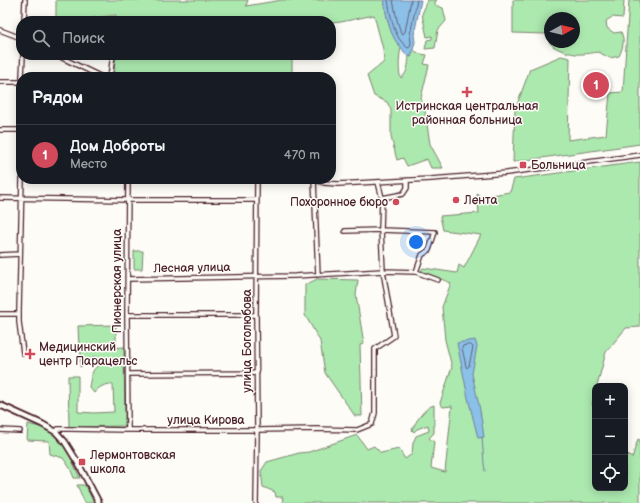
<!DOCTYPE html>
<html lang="ru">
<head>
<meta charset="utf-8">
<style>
  body { margin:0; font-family:"Balsamiq Sans",sans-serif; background:#20242c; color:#f1f3f6 }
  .controls { position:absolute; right:12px; bottom:12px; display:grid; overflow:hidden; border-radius:8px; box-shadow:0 2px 10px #0003 }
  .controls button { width:36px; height:36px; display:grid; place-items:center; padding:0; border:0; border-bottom:1px solid #363941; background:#171b24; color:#f1f3f6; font:20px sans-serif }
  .compass { position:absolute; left:544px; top:12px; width:36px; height:36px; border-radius:50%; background:#171b24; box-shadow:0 2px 10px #0003; rotate:82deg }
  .you { position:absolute; left:416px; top:242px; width:14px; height:14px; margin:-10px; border:3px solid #fff; border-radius:50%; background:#1a73e8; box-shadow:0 0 0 6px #1a73e833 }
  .badge { display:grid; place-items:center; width:26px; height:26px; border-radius:50%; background:#d1495b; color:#fff; font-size:13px; font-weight:700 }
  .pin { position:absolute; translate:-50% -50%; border:2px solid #fff; box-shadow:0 1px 4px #0006 }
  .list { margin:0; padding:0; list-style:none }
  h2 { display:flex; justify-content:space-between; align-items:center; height:52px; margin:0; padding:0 16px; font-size:17px }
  h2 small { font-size:13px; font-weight:400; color:#9ea1a6 }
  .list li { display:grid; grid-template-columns:26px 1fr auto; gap:12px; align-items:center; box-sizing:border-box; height:60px; padding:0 16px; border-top:1px solid #363941 }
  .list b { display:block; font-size:15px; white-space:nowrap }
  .list p { margin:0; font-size:13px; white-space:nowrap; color:#9ea1a6 }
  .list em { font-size:13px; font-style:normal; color:#9ea1a6 }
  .icon { flex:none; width:22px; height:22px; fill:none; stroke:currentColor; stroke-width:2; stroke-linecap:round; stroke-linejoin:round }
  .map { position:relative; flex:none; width:640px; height:503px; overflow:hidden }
  .search { position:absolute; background:#171b24; box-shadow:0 2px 10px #0003; left:16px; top:16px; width:320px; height:44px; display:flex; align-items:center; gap:10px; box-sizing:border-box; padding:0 14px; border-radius:16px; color:#9ea1a6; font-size:15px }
  .panel { position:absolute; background:#171b24; box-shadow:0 2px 10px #0003; left:16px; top:72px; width:320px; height:112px; border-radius:16px }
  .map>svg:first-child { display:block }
</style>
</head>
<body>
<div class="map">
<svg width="640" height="503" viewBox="0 0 640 503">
  <rect width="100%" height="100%" fill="#fdfcf7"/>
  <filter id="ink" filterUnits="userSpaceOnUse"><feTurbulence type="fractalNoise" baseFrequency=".025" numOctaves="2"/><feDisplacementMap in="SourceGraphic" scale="8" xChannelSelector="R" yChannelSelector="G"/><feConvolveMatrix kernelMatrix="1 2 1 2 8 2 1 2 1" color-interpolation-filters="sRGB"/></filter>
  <g filter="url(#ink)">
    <path fill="#ace9af" stroke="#7b846d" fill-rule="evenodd" d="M56,0H248L246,6L282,0H384C387,19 389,33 401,48C399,55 398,72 401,78C408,73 408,65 409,56L411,57L413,50L420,54L427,55L424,64L429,65L421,98L425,111L430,144L443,168H431L427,159L407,166L403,158L397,160L391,137V110L387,102L374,96L367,76L384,62L383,49L374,15L341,22L331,23V21H117L116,15L86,19L56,21Z
      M428,0H437L435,2V5L443,8L446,21L438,30L435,48L425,49L427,40L432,39V36L427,37L422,14Z
      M513,0H624L623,18L612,17L606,21L607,28L614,33L621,32C625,40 623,48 619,56L610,58L598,52C584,54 577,56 563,51C553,47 549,45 546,34L513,33ZM550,18H574V42H550Z
      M629,0H640V144L513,162L515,110L530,69L561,56L570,58L568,140L606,135L610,93L623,92Z
      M116,55H292V77H118L113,75L115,69L114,68Z
      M640,162V327L626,328L606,352L597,386H595V393L592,404L595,410V488H625V453L632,458L638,439L640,440V503H282L283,497H276L275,492L263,487L261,471L267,462L299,453L309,452L357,435L367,449L374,446L381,453L399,449L405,459L412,454L413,443L416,436L429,431L428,425L417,429L414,432L412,430C416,421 424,408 434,405V433L429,438L434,442L431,468L445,472L452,406L443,407L440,403L452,367L445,340L442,307L451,283L421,271L423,268L457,273L459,265L464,268L481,235L443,230L440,216L479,213L477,193L480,197L510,192L514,179Z
      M134,251H143L142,269H134Z
      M317,279L358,280L356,295L364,344L360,345L362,416H355L325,373L320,341L305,315V285Z
      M116,325V346L79,349L78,326Z
      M124,347L125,426L69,427L68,376H78V412L94,413L114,412L113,384C104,384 99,387 94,393L89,387C91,377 91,370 99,365L94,356L89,363L80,367L81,350Z
      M28,424C32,425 36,426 40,427C63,434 71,459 80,478H74L70,468L63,458L50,454L49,441L27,440Z
      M77,485H85L94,503H85Z"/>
    <path fill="#8bc0e8" stroke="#71809c" d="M384,0H421L414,35L415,42L411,57L405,54C403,48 397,44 394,38C388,26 386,13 384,0Z
      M475,340L477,346L472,374L480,410L484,437L478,438L468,398L457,343Z"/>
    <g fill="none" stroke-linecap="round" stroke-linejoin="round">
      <path stroke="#645f77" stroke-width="1" d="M388,0C391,17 393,37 408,48L410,47L411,42L410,35L417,0
        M393,0L397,20L401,33L403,34L405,32L411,0
        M471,345L473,347L469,366L467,368L466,366L462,348L463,346Z"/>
      <path stroke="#71809c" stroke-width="1" d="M482,437L484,464L485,471"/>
      <g stroke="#4a1f2b" stroke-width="6">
        <path id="minor" d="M24,21L25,0
          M0,30L21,38
          M56,55L102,77
          M22,77L23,55
          M110,77L113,55
          M0,82H21
          M0,130H21
          M22,179L19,311V322L23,353
          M312,179L324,183L338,184L431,179L507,173L640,155
          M314,180L318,275
          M0,198L128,200H256
          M382,198L403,194L407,188V180
          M345,231L381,230L435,232L429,250L422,255L416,272
          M0,255L20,254
          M128,279L295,276L383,271L416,272L438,280
          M0,314H19
          M127,315H256
          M128,374L257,373
          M0,430L20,431
          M128,430L127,315L128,179
          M56,432L58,429H70L128,430H257L315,429L357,430L372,424L375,413V349L394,336L383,271L381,230L382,198L378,182
          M256,503L257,430L256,315L257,179"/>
      </g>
      <g stroke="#4a1f2b" stroke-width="8">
        <path id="major" d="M0,405L42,424L56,432L65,442L78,463L99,503"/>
      </g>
      <use href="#minor" stroke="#fdfcf7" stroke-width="3.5"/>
      <use href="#major" stroke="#fdfcf7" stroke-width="4.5"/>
    </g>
  </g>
  <g fill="#d1495b" stroke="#fdfcf7" stroke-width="1.5">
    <path d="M465 86h4v4h4v4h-4v4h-4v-4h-4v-4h4z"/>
    <rect x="519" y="161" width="8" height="8" rx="2"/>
    <circle cx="456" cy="200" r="4"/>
    <circle cx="396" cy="202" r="4"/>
    <path d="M28 348h4v4h4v4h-4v4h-4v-4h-4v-4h4z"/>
    <rect x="78" y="458" width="8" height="8" rx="2"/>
  </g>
  <g text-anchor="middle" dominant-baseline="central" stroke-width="3" stroke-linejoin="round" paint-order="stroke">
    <g font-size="12" fill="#4a1f2b" stroke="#fdfcf7" text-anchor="start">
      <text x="467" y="106" text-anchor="middle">Истринская центральная<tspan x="467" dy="14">районная больница</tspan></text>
      <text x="531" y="165">Больница</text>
      <text x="464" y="200">Лента</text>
      <text x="388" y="202" text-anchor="end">Похоронное бюро</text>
      <text x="39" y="347">Медицинский<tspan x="39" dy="14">центр Парацельс</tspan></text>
      <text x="90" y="455">Лермонтовская<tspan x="90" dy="14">школа</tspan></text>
    </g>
    <g font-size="12" fill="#4a1f2b" stroke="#fdfcf7">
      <text transform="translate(192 268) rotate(-1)">Лесная улица</text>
      <text transform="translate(117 281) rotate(-90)">Пионерская улица</text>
      <text transform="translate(247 341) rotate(-90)">улица Боголюбова</text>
      <text x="206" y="420">улица Кирова</text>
    </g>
  </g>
</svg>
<div class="controls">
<button>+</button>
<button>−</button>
<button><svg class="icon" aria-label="locate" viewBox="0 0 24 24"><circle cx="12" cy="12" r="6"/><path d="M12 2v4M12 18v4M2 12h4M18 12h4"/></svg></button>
</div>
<svg class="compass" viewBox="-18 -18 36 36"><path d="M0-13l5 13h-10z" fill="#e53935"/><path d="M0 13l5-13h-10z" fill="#9ea1a6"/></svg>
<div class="you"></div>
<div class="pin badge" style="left:596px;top:85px">1</div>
<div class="search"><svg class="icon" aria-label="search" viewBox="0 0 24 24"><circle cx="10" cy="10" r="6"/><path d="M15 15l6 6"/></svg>Поиск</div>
<section class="panel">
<h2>Рядом<small></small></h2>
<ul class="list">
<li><span class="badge">1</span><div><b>Дом Доброты</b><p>Место</p></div><em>470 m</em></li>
</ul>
</section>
</div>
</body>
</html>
